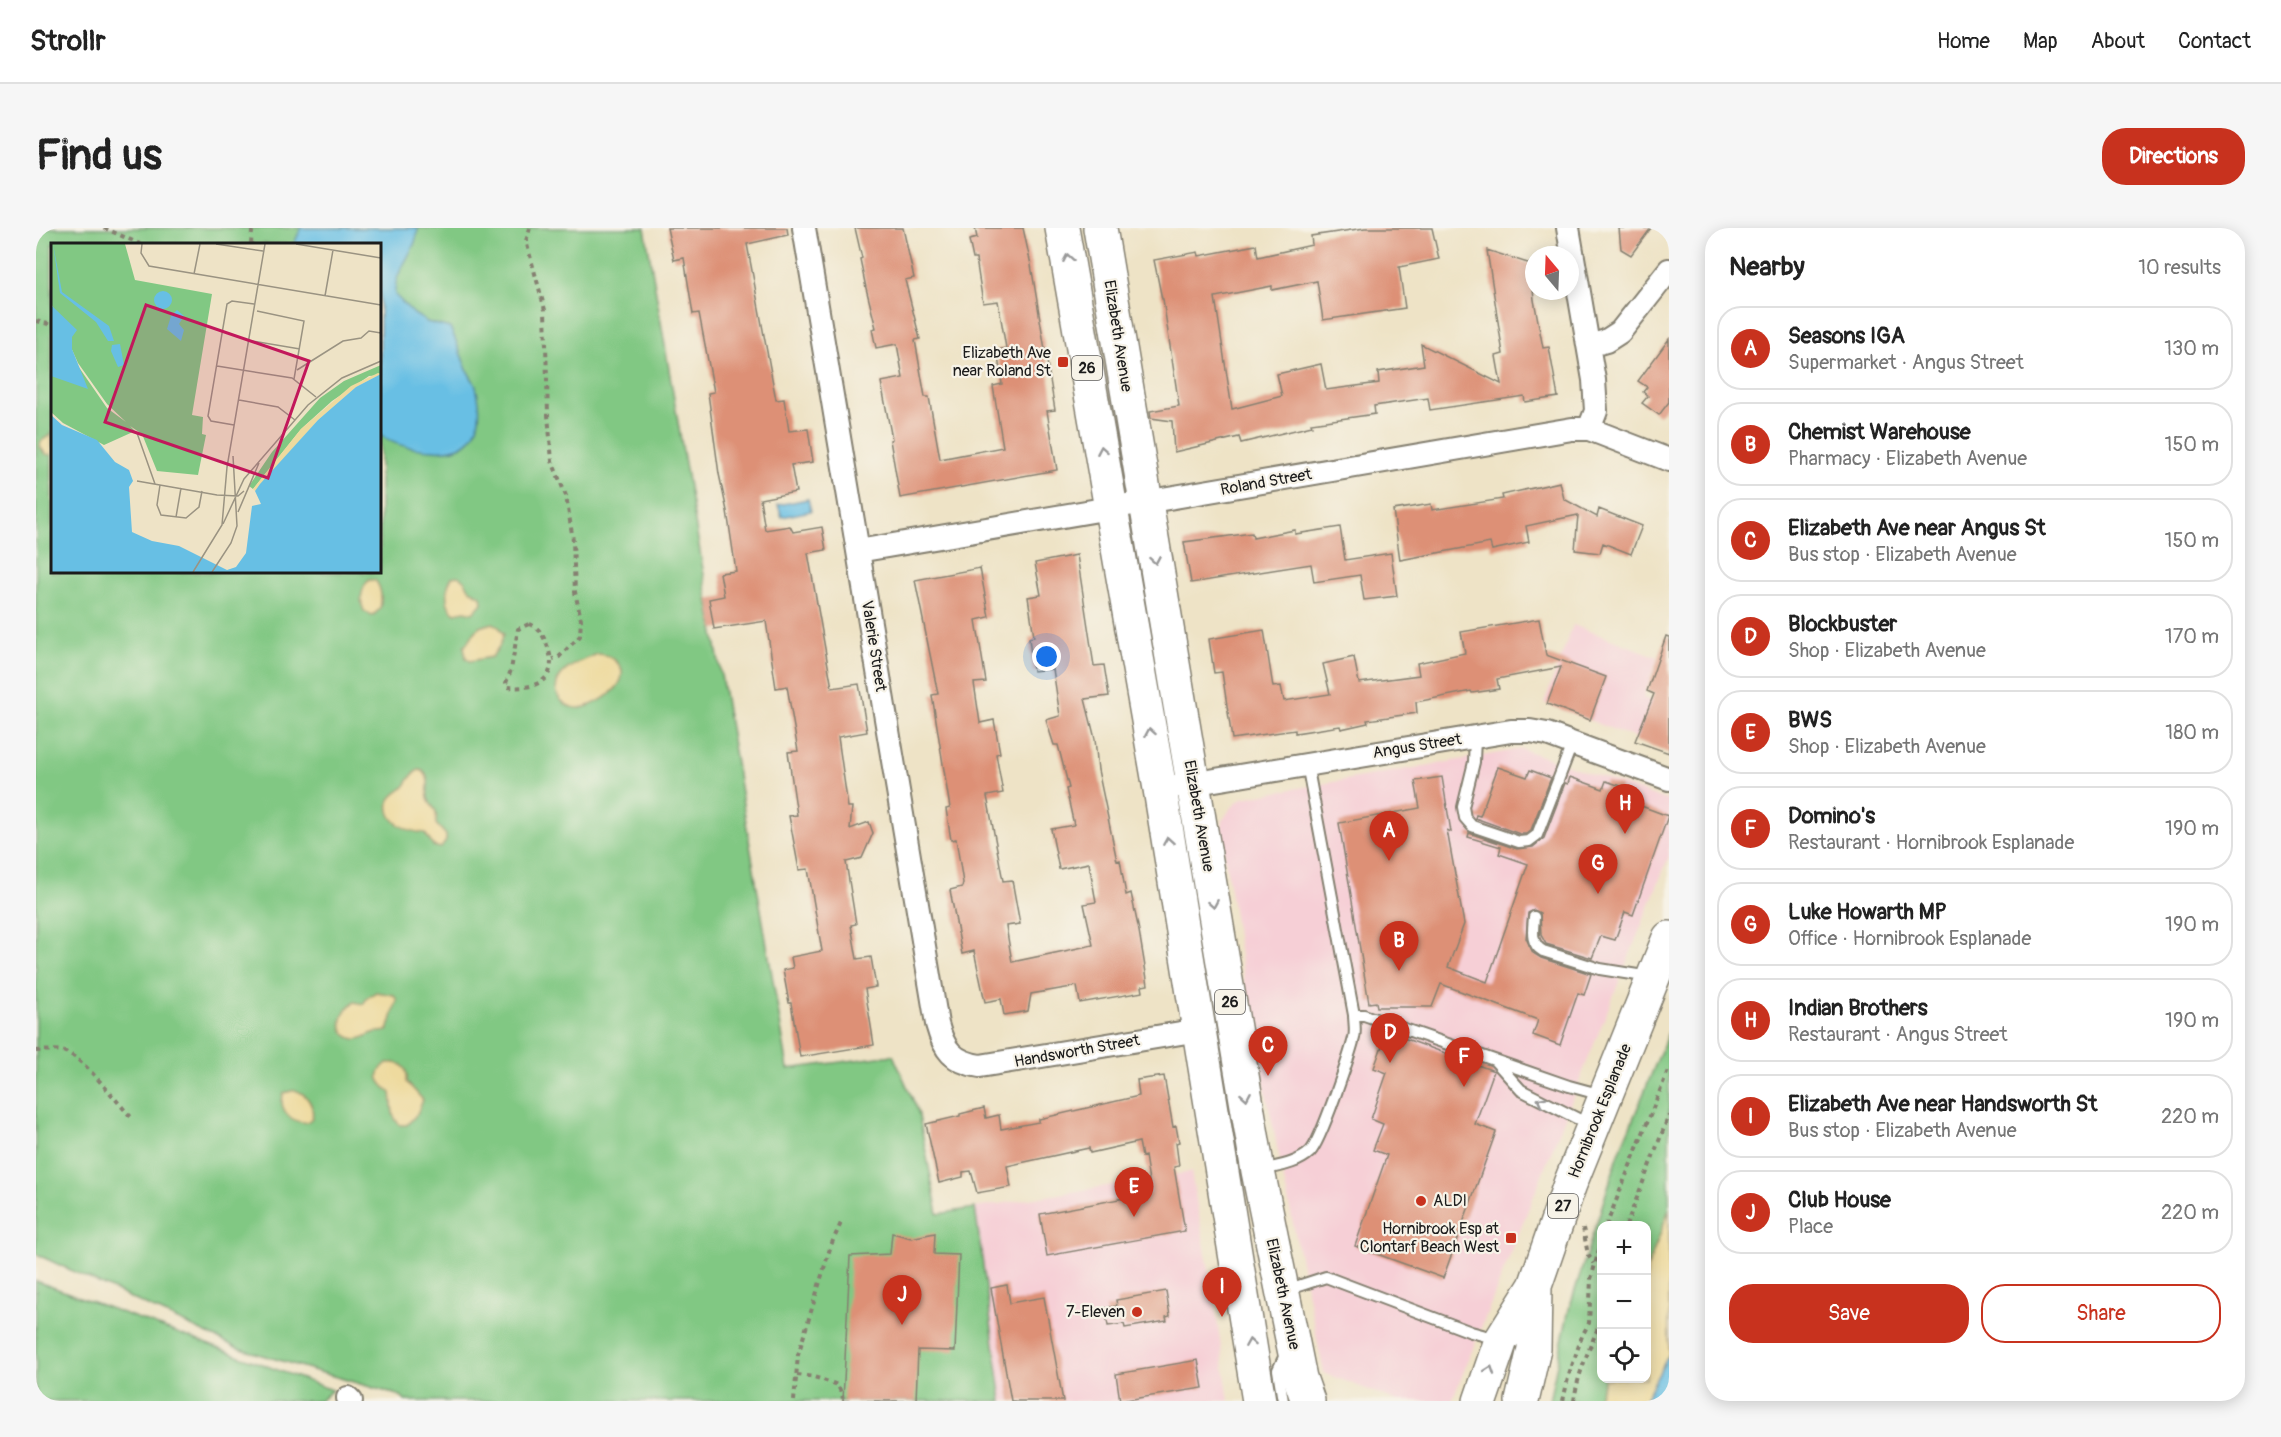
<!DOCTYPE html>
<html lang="en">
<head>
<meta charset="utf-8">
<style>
  body { margin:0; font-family:Pangolin,sans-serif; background:#f6f6f6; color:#222 }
  .controls { position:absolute; right:18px; bottom:18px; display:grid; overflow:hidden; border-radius:12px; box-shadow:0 3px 15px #0003 }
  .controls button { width:54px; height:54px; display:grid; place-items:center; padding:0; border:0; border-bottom:2px solid #e0e0e0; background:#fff; color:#222; font:30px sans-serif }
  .compass { position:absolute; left:1489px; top:18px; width:54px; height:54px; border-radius:50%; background:#fff; box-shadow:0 3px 15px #0003; rotate:341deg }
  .you { position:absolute; left:1011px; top:429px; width:21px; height:21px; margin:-15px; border:4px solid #fff; border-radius:50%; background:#1a73e8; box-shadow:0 0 0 9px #1a73e833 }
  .badge { display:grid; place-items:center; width:39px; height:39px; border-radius:50%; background:#c8321e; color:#fff; font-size:20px; font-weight:700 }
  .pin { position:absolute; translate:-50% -50px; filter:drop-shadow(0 2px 3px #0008) }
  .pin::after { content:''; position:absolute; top:32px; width:21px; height:18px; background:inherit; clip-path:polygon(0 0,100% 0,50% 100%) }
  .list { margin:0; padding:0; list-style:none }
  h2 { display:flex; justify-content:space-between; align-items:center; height:78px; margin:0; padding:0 24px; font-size:26px }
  h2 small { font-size:20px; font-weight:400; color:#767676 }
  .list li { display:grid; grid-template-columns:39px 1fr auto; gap:18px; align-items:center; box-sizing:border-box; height:84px; margin:0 12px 12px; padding:0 12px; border:2px solid #e0e0e0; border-radius:24px }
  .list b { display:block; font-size:22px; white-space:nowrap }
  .list p { margin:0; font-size:20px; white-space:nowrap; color:#767676 }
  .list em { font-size:20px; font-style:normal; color:#767676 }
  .actions { display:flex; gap:12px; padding:18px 24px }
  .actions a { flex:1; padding:14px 0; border:2px solid #c8321e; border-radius:24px; text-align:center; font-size:21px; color:#c8321e }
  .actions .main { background:#c8321e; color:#fff }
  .icon { flex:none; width:33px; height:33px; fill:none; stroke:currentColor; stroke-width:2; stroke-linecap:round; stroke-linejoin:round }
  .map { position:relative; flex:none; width:1633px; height:1173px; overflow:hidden; border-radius:24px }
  header { display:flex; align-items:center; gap:36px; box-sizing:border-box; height:84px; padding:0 30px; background:#fff; border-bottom:2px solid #e0e0e0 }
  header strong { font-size:28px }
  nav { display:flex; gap:33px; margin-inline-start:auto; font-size:21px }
  .intro { display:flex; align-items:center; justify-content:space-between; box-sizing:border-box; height:144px; padding:0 36px }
  h1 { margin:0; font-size:42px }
  .button { padding:15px 27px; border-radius:24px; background:#c8321e; color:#fff; font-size:21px; font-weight:700 }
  main { display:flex; gap:36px; padding:0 36px }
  aside { flex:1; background:#fff; border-radius:24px; box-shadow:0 3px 15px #0003 }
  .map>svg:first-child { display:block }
</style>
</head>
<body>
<header>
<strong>Strollr</strong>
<nav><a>Home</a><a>Map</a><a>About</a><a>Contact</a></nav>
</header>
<div class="intro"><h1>Find us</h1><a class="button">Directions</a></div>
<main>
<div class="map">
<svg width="1633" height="1173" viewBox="0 0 1633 1173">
  <rect width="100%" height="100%" fill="#f7f3e8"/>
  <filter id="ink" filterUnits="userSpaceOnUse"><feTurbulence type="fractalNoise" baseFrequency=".0167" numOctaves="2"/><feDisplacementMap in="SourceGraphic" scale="12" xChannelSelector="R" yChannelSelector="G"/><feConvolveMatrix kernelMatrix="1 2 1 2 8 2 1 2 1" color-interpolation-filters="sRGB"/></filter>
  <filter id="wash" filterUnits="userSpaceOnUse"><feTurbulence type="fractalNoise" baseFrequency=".008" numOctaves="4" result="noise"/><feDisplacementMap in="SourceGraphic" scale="24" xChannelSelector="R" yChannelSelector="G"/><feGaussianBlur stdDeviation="1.35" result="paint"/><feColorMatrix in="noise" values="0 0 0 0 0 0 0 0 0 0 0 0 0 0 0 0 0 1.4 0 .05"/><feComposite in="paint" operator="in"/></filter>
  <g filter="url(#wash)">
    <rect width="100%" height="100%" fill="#eee3c6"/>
    <path fill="#f6cfd6" d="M1537,397L1622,429L1607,470L1633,479V523L1508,475Z
      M1486,521L1633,573V628L1416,1173H1362L1288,1145L1211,773L1185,603L1187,592L1194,581L1206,570Z
      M1155,944L1176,1058L1193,1173H966L939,980Z"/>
    <path fill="#81c883" stroke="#4e7250" stroke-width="1.5" fill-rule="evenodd" d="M0,0H609L752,841L857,827L882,883L902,986L939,980L966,1173H369L365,1168L202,1120L0,1026ZM16,16H344V344H16Z
      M1633,803V982L1611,1041L1610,998H1566V1150L1569,1151L1560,1173H1513L1533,1081L1582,928Z
      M0,1053L296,1162L284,1173H0Z"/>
    <path fill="#eeda9e" stroke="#857b5d" stroke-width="1.5" d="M16,206V227L9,226L4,218L5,213Z
      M422,348L428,352L434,362L445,368L446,375L437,385L429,383L419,385C408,378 409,360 416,349Z
      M333,352H339C346,360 346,371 344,381L336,388L328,383C323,373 325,360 333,352Z
      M457,395L462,398L468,406L464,417L456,429L434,433L430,430L428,419L443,399Z
      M561,426C576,426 593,439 583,456C577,466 560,476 549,479C532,485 513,467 523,450C530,438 549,432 561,426Z
      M383,542L387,543C396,552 390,560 392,570C396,584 402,575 400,596L410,607V613L405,620L397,618L389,605C373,604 349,595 353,574C355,567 362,564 367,560C373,553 375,545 383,542Z
      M340,764L358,767L361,772L353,800L351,803C346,804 341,804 337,805C331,807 326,812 319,811C298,807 304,781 319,774L327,776L332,769Z
      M351,835C367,833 372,840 371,854L387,872L381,886L371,897H364C354,888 357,877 355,865C343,855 336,847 351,835Z
      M259,862C271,866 279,878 276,890L271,894C255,896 241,880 248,865Z
      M1633,982V1126L1609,1173H1560L1569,1151L1610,1150L1611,1041Z"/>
    <path fill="#67bfe4" stroke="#426e80" stroke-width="1.5" d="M265,0H382C381,25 357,41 359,67L378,86L391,94L414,100C421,112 424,126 430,139C432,146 438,152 440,159C450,197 439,226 396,222C379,221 357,217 344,207V16H258Z
      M772,271L775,283L746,289L742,277Z
      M1633,1126V1173H1609L1611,1168Z"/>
    <g id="blocks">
      <path fill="#dd9076" d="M631,0H751L752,7L711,16L740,172L748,171L753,203L772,201L777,234L755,237L760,264L724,271L729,302L754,298L757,304L786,299L790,322L772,325L796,460L823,456L831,504L802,509L812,579H816L814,601L833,594L837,605L826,630L810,634L820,696L815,697L821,731L835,729L840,759L829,761L838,817L764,829L755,775H753L747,742L757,740L755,729L786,723L772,641L763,642L753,588L761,587L752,524L762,523L751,458L740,460L730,393L678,401L673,371L688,368L684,345L700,343L691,283L683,246L672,165L678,164L663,85L657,86L648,30L638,32Z
        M819,0H867L878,50L869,52L884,111L879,112L889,169H893L904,231L967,219L957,158L966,156L961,122L970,120L962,73L947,75L940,31H937L933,12L941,10L939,0H987L995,37L1019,182L1011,183L1021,242L864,270L854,212L856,211L845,154L867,150L861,116L840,120L836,101L840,100L830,60L824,31L826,30Z
        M1329,0H1396L1403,31L1363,39L1369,80L1287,92L1281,53L1236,62V58L1179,69L1196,181L1246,168L1241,146L1285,136L1290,162L1343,155L1342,144L1388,137L1385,116L1465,156L1460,128L1467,126L1451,22L1495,36L1498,72L1507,120L1513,119L1522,169L1489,174L1488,168L1394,182L1392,170L1338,178L1339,186L1275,195L1276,198L1205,215L1203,209L1138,224L1136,193L1115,190L1114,183L1143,178L1127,71H1126L1118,32L1162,24L1163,28L1220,17L1222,29L1276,17L1275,8Z
        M1583,0H1615L1595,27L1585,21Z
        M1633,111V174L1623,187L1606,175L1612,168L1607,164L1611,159L1602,153Z
        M1524,254L1528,271L1561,289L1563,281L1606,298L1595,326L1567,315L1564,325L1539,322L1542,287L1490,298L1493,314L1456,322L1454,315L1364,332L1357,282L1395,276L1396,282L1467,271L1466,267Z
        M1304,299L1309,332L1355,325L1361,368L1328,372L1324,347L1278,354L1275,336L1155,355L1148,314L1216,305L1217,310L1259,302V306Z
        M1041,327L1058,438L1068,437L1073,468L1049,471L1059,511L1062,542L1081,633L1084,632L1090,667L1095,665L1103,703L1112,757L1106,758L1107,764L1044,775L1041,758L995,766L992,783L968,787L965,771L949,774L938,723L926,726L914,662L926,659L927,655L920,611L915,612L910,581L914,580L896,467L902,466L879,352L944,340L953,389L940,392L950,454L938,455L944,495L958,492L964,525L960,526L967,565L951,568L967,653L976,652L984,696L970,698L976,734L1057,717L1048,676L1060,674L1053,635L1023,641L1015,601L1038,597L1030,561L1033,560L1022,517H1018L1010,492L1024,488L1017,441L997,443L993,410L998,409L992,369L1005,367L999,335Z
        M1503,391L1510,427L1570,449L1554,492L1511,476L1525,439L1461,451L1463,461L1436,465L1435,463L1380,474L1381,485L1331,492L1332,495L1305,501L1304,498L1259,505V502L1196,511L1186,444L1178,445L1173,411L1228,402L1237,459L1245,458L1248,473L1294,466L1287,436L1318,429L1323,455L1383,447L1381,435L1429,425L1425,404Z
        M1630,408L1633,409V525L1599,513L1618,466L1611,463Z
        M1462,539L1491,549L1494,542L1515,550L1495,602L1490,606H1484L1439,590L1440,587L1444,588Z
        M1406,549L1415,604L1411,602L1428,696L1412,739L1451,754L1492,636L1463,626L1465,619L1432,609L1433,605L1481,621L1497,619L1508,610L1529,555L1532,556L1534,549L1567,561L1570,553L1585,558L1581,569L1632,588L1597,687L1589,684L1579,712L1565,708L1556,730L1510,716L1505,707L1504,685L1498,682L1492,685L1490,710L1497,725L1505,730L1555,746L1548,767L1542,765L1524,817L1497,807L1502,792L1405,756L1396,779H1341L1340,774L1333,775L1303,595L1384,580L1379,553Z
        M1351,804L1458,843L1439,896L1460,904L1407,1050L1319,1018L1351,927L1337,922L1347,896L1335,891L1351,845L1338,840Z
        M1128,848L1137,899L1140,898L1143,914L1140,915L1143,938L1138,939L1149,1003L1011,1028L1004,986L1115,965L1109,928L1106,929L1103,914L1054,925L1053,920L971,938L975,959L941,965L935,943L927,944V949L903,955L890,896L924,888V886L948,880L950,890L963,887L965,901L1003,894V891L1103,868L1101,852Z
        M856,1005L875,1010L899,1005L898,1026L923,1027L919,1123L882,1122L880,1173H807L814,1028L854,1026Z
        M971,1057L974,1075L1008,1069L1027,1173H975L955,1060Z
        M1130,1063L1134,1088L1130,1089L1131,1093L1089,1100L1088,1096L1072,1098L1069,1080L1081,1078L1080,1072Z
        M1162,1132L1167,1160L1084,1173L1080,1146Z"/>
    </g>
  </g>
  <g filter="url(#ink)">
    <use href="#blocks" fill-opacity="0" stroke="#858071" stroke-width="1.5"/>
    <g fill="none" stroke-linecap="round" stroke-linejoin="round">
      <g stroke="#858071" stroke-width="14">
        <path id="service" d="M1439,509L1438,534L1427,579L1429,590L1436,598L1483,614L1493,613L1501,607L1536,516
          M1498,689C1497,702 1494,716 1507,723L1564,741L1614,749
          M1318,787H1328L1533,858L1566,867
          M1459,833L1485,862L1554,897
          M1226,942C1242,938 1261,936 1274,924C1285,913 1313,829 1318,810C1320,803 1318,794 1318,787L1271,536
          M1250,1062L1290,1049L1435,1104L1461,1111
          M1247,1173L1242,1142L1250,1125"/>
      </g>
      <g stroke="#858071" stroke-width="26">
        <path id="minor" d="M768,0L901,796C908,822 917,834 944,838L1163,802
          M1532,0L1558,152L1560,183L1553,201
          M1553,118L1570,113L1584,104L1633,42
          M822,323L1536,201H1553L1633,232
          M1143,558L1475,503H1494L1511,506L1633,551
          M312,1170L315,1173"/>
      </g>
      <g stroke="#858071" stroke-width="36">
        <path id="primary" d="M1444,1173L1465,1112L1499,1058L1534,956L1633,710
          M1486,1173L1498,1121L1499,1058"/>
      </g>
      <g stroke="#858071" stroke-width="36">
        <path id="trunk" d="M1026,0L1124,561L1223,1173
          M1064,0L1222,943L1264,1150L1272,1173"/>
      </g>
      <path stroke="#858071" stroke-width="4" stroke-dasharray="4.5 4.5" stroke-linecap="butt" d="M68,0L104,16
        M494,0L490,13L509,82L512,187L516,233L530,268L537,312L539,364L545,391L544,408L523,429L517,431
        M215,16L216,4L219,0
        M0,93L16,97
        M493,396C503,399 507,407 511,417C524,450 503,462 471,459L470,455L475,442L482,401Z
        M0,823C8,823 21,821 29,824C47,829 82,876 97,891
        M1570,998L1633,840
        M1590,998L1633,887
        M1547,1000L1552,1027L1558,1035
        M761,1147L778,1149L802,1157L807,1170
        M758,1173L762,1127L795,1017L805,995
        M1527,1173L1532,1150L1546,1108L1553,1095L1555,1051L1566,1011
        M1538,1173C1542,1143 1555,1118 1566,1090"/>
      <use href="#service" stroke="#fff" stroke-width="10"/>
      <use href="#minor" stroke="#fff" stroke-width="22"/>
      <use href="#primary" stroke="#fff" stroke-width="33"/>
      <use href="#trunk" stroke="#fff" stroke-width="33"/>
    </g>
    <defs><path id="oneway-chevron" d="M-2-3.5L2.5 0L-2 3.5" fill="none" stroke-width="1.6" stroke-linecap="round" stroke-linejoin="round" transform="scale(1.5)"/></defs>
    <g stroke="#999">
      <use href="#oneway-chevron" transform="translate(1032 30) rotate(-100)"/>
      <use href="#oneway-chevron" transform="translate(1066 222) rotate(-100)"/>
      <use href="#oneway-chevron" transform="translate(1119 332) rotate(80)"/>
      <use href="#oneway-chevron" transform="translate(1114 504) rotate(-100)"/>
      <use href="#oneway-chevron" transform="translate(1132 613) rotate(-99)"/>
      <use href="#oneway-chevron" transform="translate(1177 676) rotate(80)"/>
      <use href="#oneway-chevron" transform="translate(1210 868) rotate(80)"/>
      <use href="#oneway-chevron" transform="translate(1505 873) rotate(-153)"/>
      <use href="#oneway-chevron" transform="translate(1214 1115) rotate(-99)"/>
      <use href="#oneway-chevron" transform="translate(1454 1142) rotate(-71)"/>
    </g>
  </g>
  <g fill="#c8321e" stroke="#f7f3e8" stroke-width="2">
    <rect x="1021" y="128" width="12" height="12" rx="3"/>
    <circle cx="1385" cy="973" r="6"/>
    <rect x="1469" y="1004" width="12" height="12" rx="3"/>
    <circle cx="1101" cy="1084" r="6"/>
  </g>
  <g text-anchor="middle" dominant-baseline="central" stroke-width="4.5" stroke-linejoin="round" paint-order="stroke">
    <g fill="#f7f3e8" stroke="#5e5c59" stroke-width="1.5">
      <rect x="1036" y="128" width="30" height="24" rx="4.5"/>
      <rect x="1179" y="762" width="30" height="24" rx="4.5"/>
      <rect x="1512" y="966" width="30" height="24" rx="4.5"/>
    </g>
    <g font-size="15" font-weight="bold" fill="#1c1c1c">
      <text x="1051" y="140">26</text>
      <text x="1194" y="774">26</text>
      <text x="1527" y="978">27</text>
    </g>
    <g font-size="16" fill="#1c1c1c" stroke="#f7f3e8">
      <text transform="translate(1082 108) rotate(81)">Elizabeth Avenue</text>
      <text transform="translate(1230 254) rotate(-10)">Roland Street</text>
      <text transform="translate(838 418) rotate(81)">Valerie Street</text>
      <text transform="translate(1381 518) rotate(-9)">Angus Street</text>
      <text transform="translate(1163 588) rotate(80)">Elizabeth Avenue</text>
      <text transform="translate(1041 823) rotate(-10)">Handsworth Street</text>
      <text transform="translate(1564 883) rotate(-68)">Hornibrook Esplanade</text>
      <text transform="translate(1247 1066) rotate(78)">Elizabeth Avenue</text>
    </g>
    <g font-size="16" fill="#1c1c1c" stroke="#f7f3e8" text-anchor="end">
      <text x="1015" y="125">Elizabeth Ave<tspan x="1015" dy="18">near Roland St</tspan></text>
      <text x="1397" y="973" text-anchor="start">ALDI</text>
      <text x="1463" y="1001">Hornibrook Esp at<tspan x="1463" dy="18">Clontarf Beach West</tspan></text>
      <text x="1089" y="1084">7-Eleven</text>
    </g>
  </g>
  <g transform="translate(15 15)">
    <rect width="330" height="330" fill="#eee3c6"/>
    <path d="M0,1H74L84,37L161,51L141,172L152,174L151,191L155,192L147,232L106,228L91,191L79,183L84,188L53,202L12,180L0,169V64L27,123L56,165L75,179L56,161L27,120L0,60ZM330,122V132L318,133L281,158L250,186L202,246L198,243L221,209L269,155L293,138Z" fill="#81c883"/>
    <path d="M327,130L330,131L305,144L267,177L204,248L202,246L250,186L300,143Z" fill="#eeda9e"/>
    <path d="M2,1L11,49L58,83L63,98H57L45,79L9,50ZM103 57a9 9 0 1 1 18 0a9 9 0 1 1-18 0ZM0,62L26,87L21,94V106L37,146L0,133ZM126,67L133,73L128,81L133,87L130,98L116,86L120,73ZM69,101L73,122L67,124L60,108L61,102ZM330,131V329H0V172L11,182L46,197L64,219L78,227L82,238L78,244L81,289L101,298L128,303L176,327L185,324L195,310L201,263L210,261L204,248L209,241L267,177L305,144Z" fill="#67bfe4"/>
    <path fill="none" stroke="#9a9382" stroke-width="1.5" d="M91,1L90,10L98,23L330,62M165,1L212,8M245,1L330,15M143,31L149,1M274,53L282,7M206,68L253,78L243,136M201,98L249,106M166,123L241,135L265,154M246,127L292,98L310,95L318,88L330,90M188,157L227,164L244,177M183,182L160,178L157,173L176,61L181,58L203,61M86,190L104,241M86,238L166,252L187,253L193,248M109,242L106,262L110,272L135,275L148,264L151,248M187,269L208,220M125,274L130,245M172,281L193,236L257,162L291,135L330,118M142,329L171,282L176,224L214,1M161,329L180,300L186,283L182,213"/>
    <path fill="#c2185b" fill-opacity="0.15" stroke="#c2185b" stroke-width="3" d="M95,62L258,118L217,235L54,179Z"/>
    <rect width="330" height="330" fill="none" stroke="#1c1c1c" stroke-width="3"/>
  </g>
</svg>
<div class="controls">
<button>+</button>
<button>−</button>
<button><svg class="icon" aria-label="locate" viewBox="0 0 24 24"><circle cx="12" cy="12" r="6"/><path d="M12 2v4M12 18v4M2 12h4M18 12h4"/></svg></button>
</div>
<svg class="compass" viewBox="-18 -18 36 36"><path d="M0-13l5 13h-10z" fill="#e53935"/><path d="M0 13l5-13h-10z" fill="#767676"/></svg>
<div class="you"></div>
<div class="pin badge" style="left:1353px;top:633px">A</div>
<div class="pin badge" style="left:1363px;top:743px">B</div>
<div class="pin badge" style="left:1232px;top:848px">C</div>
<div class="pin badge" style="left:1354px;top:835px">D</div>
<div class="pin badge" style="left:1098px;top:989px">E</div>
<div class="pin badge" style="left:1428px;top:859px">F</div>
<div class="pin badge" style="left:1562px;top:666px">G</div>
<div class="pin badge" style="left:1589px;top:606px">H</div>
<div class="pin badge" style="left:1186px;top:1089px">I</div>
<div class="pin badge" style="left:866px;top:1097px">J</div>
</div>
<aside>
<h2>Nearby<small>10 results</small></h2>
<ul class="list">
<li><span class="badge">A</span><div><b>Seasons IGA</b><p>Supermarket · Angus Street</p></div><em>130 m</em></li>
<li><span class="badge">B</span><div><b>Chemist Warehouse</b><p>Pharmacy · Elizabeth Avenue</p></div><em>150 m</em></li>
<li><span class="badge">C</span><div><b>Elizabeth Ave near Angus St</b><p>Bus stop · Elizabeth Avenue</p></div><em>150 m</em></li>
<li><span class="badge">D</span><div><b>Blockbuster</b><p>Shop · Elizabeth Avenue</p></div><em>170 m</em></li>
<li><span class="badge">E</span><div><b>BWS</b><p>Shop · Elizabeth Avenue</p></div><em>180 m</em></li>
<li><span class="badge">F</span><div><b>Domino's</b><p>Restaurant · Hornibrook Esplanade</p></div><em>190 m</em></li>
<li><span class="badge">G</span><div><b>Luke Howarth MP</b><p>Office · Hornibrook Esplanade</p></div><em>190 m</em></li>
<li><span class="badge">H</span><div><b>Indian Brothers</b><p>Restaurant · Angus Street</p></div><em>190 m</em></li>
<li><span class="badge">I</span><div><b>Elizabeth Ave near Handsworth St</b><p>Bus stop · Elizabeth Avenue</p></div><em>220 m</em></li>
<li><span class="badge">J</span><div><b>Club House</b><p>Place</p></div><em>220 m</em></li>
</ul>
<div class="actions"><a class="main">Save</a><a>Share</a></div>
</aside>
</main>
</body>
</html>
